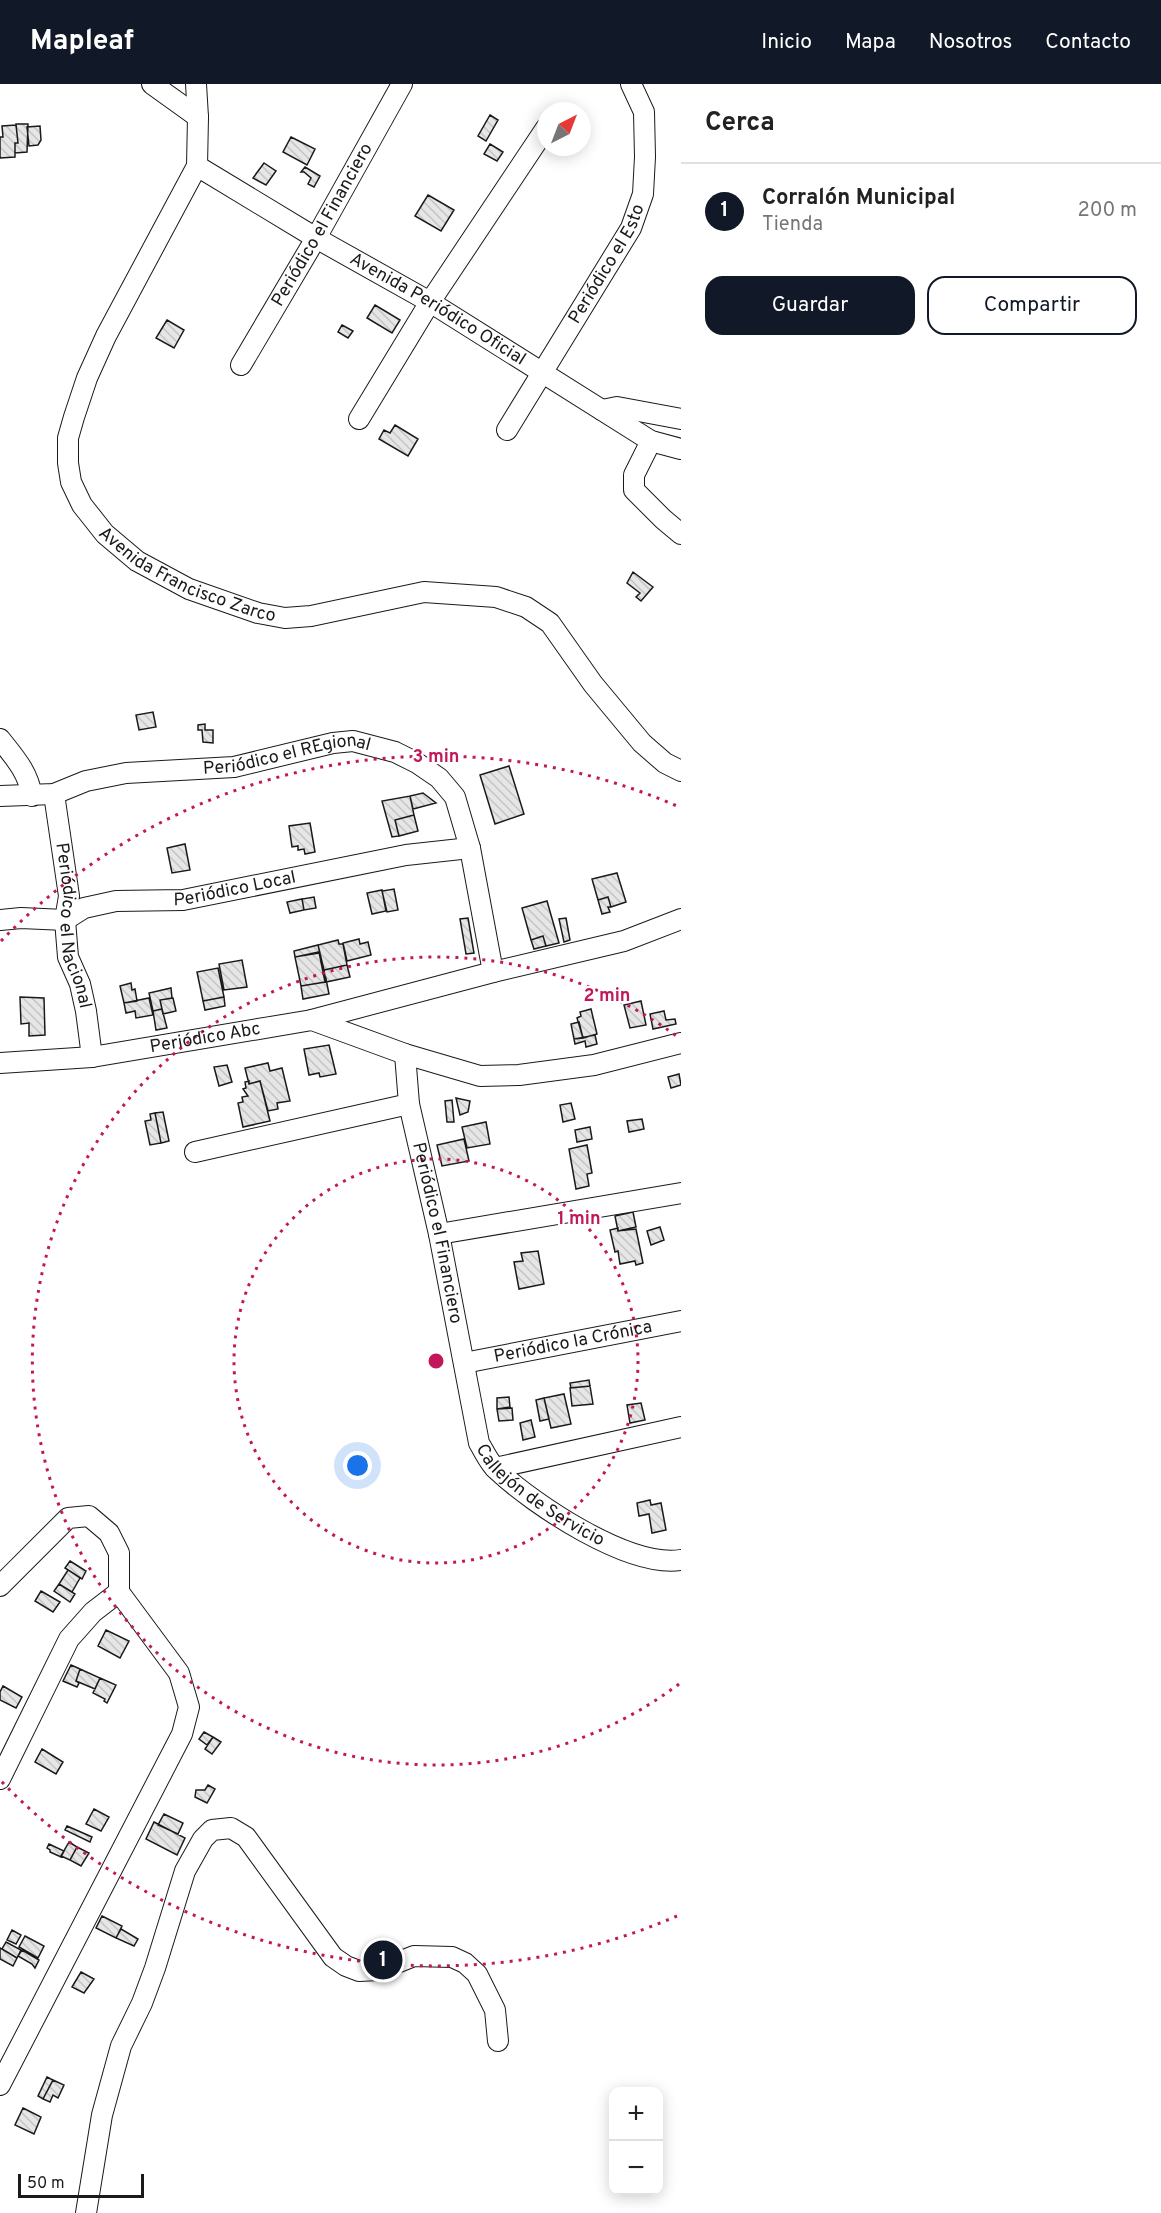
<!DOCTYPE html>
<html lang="es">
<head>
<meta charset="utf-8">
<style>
  body { margin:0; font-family:Overpass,sans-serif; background:#f6f6f6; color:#222 }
  .controls { position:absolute; right:18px; bottom:18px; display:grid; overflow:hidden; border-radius:12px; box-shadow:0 3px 15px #0003 }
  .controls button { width:54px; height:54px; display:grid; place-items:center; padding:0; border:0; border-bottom:2px solid #e0e0e0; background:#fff; color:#222; font:30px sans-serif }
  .compass { position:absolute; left:537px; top:18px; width:54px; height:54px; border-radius:50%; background:#fff; box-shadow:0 3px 15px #0003; rotate:42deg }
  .scale { position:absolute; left:18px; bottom:15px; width:126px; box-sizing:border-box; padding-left:6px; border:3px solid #1a1a1a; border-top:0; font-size:16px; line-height:21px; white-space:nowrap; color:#1a1a1a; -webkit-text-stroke:4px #fff; paint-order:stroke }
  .you { position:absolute; left:358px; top:1382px; width:21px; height:21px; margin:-15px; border:4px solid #fff; border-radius:50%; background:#1a73e8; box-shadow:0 0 0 9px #1a73e833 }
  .badge { display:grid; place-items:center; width:39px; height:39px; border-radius:50%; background:#111827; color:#fff; font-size:20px; font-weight:700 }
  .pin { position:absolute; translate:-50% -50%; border:3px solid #fff; box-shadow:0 2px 6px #0006 }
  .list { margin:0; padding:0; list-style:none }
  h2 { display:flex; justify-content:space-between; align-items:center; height:78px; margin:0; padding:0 24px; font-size:26px }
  h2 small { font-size:20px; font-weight:400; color:#767676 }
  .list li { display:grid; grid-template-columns:39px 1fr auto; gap:18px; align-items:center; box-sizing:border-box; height:96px; padding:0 24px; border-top:2px solid #e0e0e0 }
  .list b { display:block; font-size:22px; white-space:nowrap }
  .list p { margin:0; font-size:20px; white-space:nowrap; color:#767676 }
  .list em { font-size:20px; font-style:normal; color:#767676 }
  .actions { display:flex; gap:12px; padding:18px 24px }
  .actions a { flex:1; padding:14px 0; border:2px solid #111827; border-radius:18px; text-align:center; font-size:21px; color:#111827 }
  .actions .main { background:#111827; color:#fff }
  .map { position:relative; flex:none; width:681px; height:2129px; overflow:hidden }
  header { display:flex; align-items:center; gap:36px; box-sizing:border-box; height:84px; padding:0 30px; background:#111827; color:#fff }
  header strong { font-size:28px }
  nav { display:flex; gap:33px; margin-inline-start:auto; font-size:21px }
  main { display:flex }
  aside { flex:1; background:#fff }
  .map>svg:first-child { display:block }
</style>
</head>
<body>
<header>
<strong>Mapleaf</strong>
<nav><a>Inicio</a><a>Mapa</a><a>Nosotros</a><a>Contacto</a></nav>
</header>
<main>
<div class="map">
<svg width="681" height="2129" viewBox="0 0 681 2129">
  <defs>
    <pattern id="building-back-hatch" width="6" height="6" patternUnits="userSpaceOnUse" patternTransform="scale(1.5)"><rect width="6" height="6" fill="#e6e6e6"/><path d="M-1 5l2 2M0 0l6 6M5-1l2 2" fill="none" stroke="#c5c5c5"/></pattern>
  </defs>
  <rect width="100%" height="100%" fill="#fff"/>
  <path fill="url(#building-back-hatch)" stroke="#1a1a1a" stroke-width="1.5" d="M490,31L498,36L486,57L478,52Z
    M16,40H28L27,68L15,69V59H18Z
    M16,41L18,59H15V73L0,74V53H3L2,42Z
    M40,42L41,56L38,61L29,62L27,43Z
    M291,53L315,65L307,81L283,68Z
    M490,60L503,68L497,77L484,70Z
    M264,79L276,87L266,101L253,94Z
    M305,83L320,92L314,103L308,100L311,94L304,88H301Z
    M428,111L454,126L441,147L415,132Z
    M375,221L400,236L392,249L367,234Z
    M167,236L184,246L174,264L156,254Z
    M342,241L353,247L348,254L338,248Z
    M395,341L418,355L408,372L379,355L384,346L390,349Z
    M633,488L653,503L641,517L636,513L640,509L627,499Z
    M153,628L156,643L139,646L136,631Z
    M205,640V646H213V659L203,658L202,646H198V641Z
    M509,682L524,730L495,740L480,691Z
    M423,709L436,719L413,725L410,712Z
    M410,712L414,731L395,736L399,752L392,753L382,717Z
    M414,731L418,747L399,752L395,736Z
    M310,739L315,768L305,770L304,765L298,766V762L292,763L289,742Z
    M185,760L190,786L172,789L167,764Z
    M617,789L626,818L611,823L608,813L598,816L592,795Z
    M394,805L398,826L387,828L382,807Z
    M382,806L386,827L372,830L367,809Z
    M314,813L316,824L304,826L302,815Z
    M608,813L611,823H608L610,828L602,830L598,816Z
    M302,815L304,826L290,829L287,818Z
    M547,817L559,859L546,862L543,852L531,856L522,824Z
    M468,834L474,869L466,870L460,835Z
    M566,834L570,856L564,858L559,835Z
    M543,852L546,862L534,865L531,856Z
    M359,855L360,860L368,858L371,871L347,877L343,859Z
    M338,856L339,860H343L347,881L324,886L318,861Z
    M318,861L320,869L295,873L294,867Z
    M319,868L325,898L301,902L295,873Z
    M242,876L247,903L224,906L219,880Z
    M347,881L350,893L326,898L324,886Z
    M218,884L224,913L203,917L197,888Z
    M326,895L329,910L303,915L301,902L325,898Z
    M131,899L132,906L135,905L137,917L124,919L120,902Z
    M171,904L172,914L160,916L162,925L153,927L149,909Z
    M20,913L44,914L45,951L29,952V939L21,940Z
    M224,913L225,922L205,926L203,917Z
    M149,914L153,931L136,934L135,927L126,929L124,919Z
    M173,914L176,927L163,930L160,916Z
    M641,917L646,941L630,944L624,921Z
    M162,925L167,944L156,946L153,927Z
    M591,925L597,950L583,954L577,934L581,932L580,928Z
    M664,927L666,936L675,935L676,940L653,945L650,930Z
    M579,938L583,954L574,955L571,940Z
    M595,951L597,960L586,963L585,957L575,960L574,955Z
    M329,961L336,990L320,993L319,989L309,991L304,965Z
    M268,979L270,987L282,984L290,1017L277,1019L278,1025L268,1027L260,997L249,1000L245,984Z
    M227,981L232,998L219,1002L214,983Z
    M679,990L681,1001L671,1004L668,993Z
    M249,997V1000L260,997L270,1037L243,1043L238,1019L243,1018L242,1013L248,1012L243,1005L246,1004L245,998Z
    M456,1014L470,1017L468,1028L460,1031Z
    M452,1016L454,1038H447L445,1017Z
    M571,1019L575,1035L563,1038L560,1021Z
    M163,1028L169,1057L161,1059L155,1029Z
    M155,1029L161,1059L150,1061L145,1037L151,1036L150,1030Z
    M642,1035L644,1045L629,1048L627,1037Z
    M486,1038L490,1060L467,1064L462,1043Z
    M590,1043L592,1055L577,1058L575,1046Z
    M464,1055L469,1077L442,1082L437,1061Z
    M587,1061L592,1089L587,1090L589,1102L576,1105L569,1065Z
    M633,1128L636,1143L618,1147L615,1132Z
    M660,1143L664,1156L651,1161L647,1147Z
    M618,1144V1147L636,1145L643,1179L636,1181L635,1177L620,1180L618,1167L615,1168L610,1146Z
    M538,1167L544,1200L519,1205L514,1178L523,1177L521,1169Z
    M589,1296L590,1302L571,1304L570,1299Z
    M590,1302L593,1320L572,1322L570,1304Z
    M564,1310L571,1340L551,1344L544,1314Z
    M509,1313L510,1323L497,1325V1314Z
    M544,1314L549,1335L540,1337L536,1316Z
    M641,1319L645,1336L630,1339L627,1321Z
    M512,1324L513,1336L499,1337L497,1325Z
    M531,1336L535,1353L523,1356L520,1339Z
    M650,1416L651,1421L661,1419L666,1446L652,1449L649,1430L639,1432L637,1419Z
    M70,1477L86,1487L82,1495L65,1484Z
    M68,1486L80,1494L72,1508L59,1500Z
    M59,1500L75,1510L70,1518L54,1507Z
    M41,1507L60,1518L53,1528L35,1517Z
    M106,1546L129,1557L120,1574L98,1562Z
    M71,1581L80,1585L76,1597L79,1599L77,1603L63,1597Z
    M80,1585L100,1594L95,1605L76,1597Z
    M100,1594L116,1601L107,1619L104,1617L105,1615L93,1609Z
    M3,1602L22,1613L16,1624L0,1616V1608Z
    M204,1648L213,1653L207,1661L199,1655Z
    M213,1653L221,1658L212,1670L205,1665Z
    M42,1665L63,1678L56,1690L35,1678Z
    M208,1701L215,1705L207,1719L195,1713L196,1706H205Z
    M94,1725L109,1733L101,1747L86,1740Z
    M164,1730L183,1739L178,1750L158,1741Z
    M154,1738L185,1754L177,1771L146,1755Z
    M67,1742L92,1753L90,1758L65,1746Z
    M69,1758L77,1763L70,1776L61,1772Z
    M49,1760L64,1767L61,1773L50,1768V1766L47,1764Z
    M77,1763L89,1769L81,1782L70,1776Z
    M102,1832L122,1842L116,1854L96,1844Z
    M121,1845L138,1855L134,1862L116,1854Z
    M12,1846L21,1851L16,1860L7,1856Z
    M25,1852L44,1862L38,1874L19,1863Z
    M6,1858L21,1866L17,1874L2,1865Z
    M0,1864L17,1874L13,1882L0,1875Z
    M22,1866L39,1876L35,1884L32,1880L18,1872Z
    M81,1888L94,1895L84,1909L72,1903Z
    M47,1993L53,1996L43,2015L38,2012Z
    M53,1996L64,2001L58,2014L53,2011L50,2018L43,2015Z
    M23,2024L41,2033L34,2050L15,2041Z"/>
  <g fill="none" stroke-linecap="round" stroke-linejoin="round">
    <g stroke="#1a1a1a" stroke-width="22">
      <g id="minor">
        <path d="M152,0L198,33"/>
        <path id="s1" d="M196,0L198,33L197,82L106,252L87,294L74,333L68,354V379L71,398L82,421L105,450L137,477L189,505L258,529L285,534L311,532L424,508L496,513L526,523L550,539L593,600L642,659L665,679L681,687"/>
        <path id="s2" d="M197,82L316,154L430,218L651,357L681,365"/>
        <path id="s3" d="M241,281L316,154L402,0"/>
        <path d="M602,326L617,323L681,335"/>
        <path d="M359,335L430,218L546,44"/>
        <path id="s4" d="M507,346L631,144L643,110L645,73L644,28L631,0"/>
        <path d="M651,357L634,391V406L663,435L681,450"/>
        <path d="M0,655C15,674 28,688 32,712"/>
        <path id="s5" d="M54,710L69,812L65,836L68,873L80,900L86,927L92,973"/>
        <path id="s6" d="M0,712L54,710L86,697L126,689L234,683L333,659L353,657L395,668L417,679L439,694L455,713L470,764L493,888"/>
        <path id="s7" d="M0,836L21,834L65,836L84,824L116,817L183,816L406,771L470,764"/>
        <path d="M312,936L493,888L624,857L681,835"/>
        <path id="s8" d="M0,979L92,973L312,936L405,970L480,992L519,991L594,981L681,959"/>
        <path id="s9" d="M409,1020L439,1150L479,1359C484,1367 489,1379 497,1386C534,1421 629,1484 681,1476"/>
        <path d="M195,1068L409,1020L405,970"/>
        <path d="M439,1150L681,1109"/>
        <path id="s10" d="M464,1279L681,1237"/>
        <path d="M495,1384L681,1343"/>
        <path d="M0,1502L68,1434L89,1432L109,1449L119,1469V1508L179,1589L189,1623L182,1650L0,2001"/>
        <path d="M0,1695L69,1555L93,1528L119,1508"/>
        <path d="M86,2129L102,2031L121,1962L142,1919L155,1884L185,1787L203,1755L212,1746L231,1744L246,1753L333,1873L346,1882L359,1887L379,1886L414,1872L452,1873L465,1879L477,1890L495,1926L498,1957"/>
      </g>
    </g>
    <use href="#minor" stroke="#fff" stroke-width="20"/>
  </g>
  <g fill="none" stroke="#c2185b" stroke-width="3" stroke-dasharray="3 6">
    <circle cx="436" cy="1277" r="202"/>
    <path d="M679 1600A404 404 0 1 1 679 954"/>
    <path d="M677 1832A605 605 0 0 1 1 1697M1 857A605 605 0 0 1 677 722"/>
  </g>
  <g text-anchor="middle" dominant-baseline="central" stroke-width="4.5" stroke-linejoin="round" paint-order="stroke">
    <g font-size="18" fill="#1a1a1a" stroke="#fff">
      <text stroke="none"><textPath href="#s3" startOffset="162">Periódico el Financiero</textPath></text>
      <text stroke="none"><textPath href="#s4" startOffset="194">Periódico el Esto</textPath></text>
      <text stroke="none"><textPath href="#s2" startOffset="280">Avenida Periódico Oficial</textPath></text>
      <text stroke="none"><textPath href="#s1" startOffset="584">Avenida Francisco Zarco</textPath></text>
      <text stroke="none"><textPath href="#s6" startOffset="292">Periódico el REgional</textPath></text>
      <text stroke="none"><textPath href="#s7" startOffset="240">Periódico Local</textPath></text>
      <text stroke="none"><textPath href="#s5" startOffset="134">Periódico el Nacional</textPath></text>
      <text stroke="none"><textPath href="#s8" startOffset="207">Periódico Abc</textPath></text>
      <text stroke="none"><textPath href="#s9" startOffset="132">Periódico el Financiero</textPath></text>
      <text stroke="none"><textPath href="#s10" startOffset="111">Periódico la Crónica</textPath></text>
      <text stroke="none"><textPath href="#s9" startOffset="428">Callejón de Servicio</textPath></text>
    </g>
  </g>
  <circle cx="436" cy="1277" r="9" fill="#c2185b" stroke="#fff" stroke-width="3"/>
  <g font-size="18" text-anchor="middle" font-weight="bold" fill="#c2185b" stroke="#fff" stroke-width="4.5" stroke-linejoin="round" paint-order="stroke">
    <text x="436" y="678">3 min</text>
    <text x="607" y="917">2 min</text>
    <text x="579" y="1140">1 min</text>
  </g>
</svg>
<div class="controls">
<button>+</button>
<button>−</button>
</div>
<svg class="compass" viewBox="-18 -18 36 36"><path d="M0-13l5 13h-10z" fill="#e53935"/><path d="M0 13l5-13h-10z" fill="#767676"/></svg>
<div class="scale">50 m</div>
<div class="you"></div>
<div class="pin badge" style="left:383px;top:1876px">1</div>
</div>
<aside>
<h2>Cerca<small></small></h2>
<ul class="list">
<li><span class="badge">1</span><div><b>Corralón Municipal</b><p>Tienda</p></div><em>200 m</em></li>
</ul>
<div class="actions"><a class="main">Guardar</a><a>Compartir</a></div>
</aside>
</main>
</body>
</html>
